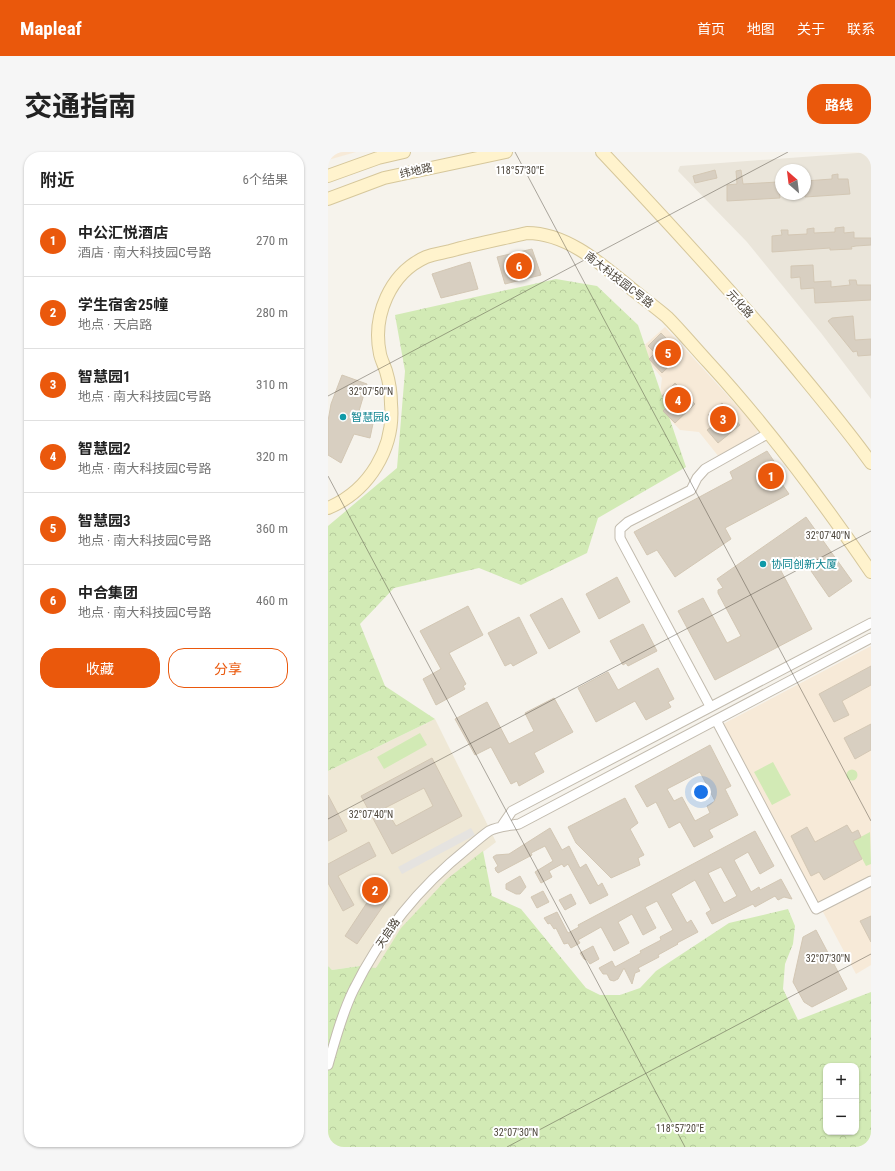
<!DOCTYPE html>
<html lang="zh">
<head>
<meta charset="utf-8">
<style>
  body { margin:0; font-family:"Roboto Condensed","Noto Sans SC",sans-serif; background:#f6f6f6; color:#222 }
  .controls { position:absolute; right:12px; bottom:12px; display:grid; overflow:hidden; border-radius:8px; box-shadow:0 1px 3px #0004 }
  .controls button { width:36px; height:36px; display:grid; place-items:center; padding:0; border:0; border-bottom:1px solid #e0e0e0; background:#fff; color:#222; font:20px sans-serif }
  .compass { position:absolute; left:447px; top:12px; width:36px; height:36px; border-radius:50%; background:#fff; box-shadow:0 1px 3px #0004; rotate:332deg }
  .you { position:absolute; left:373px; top:640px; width:14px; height:14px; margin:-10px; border:3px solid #fff; border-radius:50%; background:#1a73e8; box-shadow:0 0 0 6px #1a73e833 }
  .badge { display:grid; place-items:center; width:26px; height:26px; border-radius:50%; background:#ea580c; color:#fff; font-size:13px; font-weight:700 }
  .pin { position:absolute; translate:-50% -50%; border:2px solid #fff; box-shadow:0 1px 4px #0006 }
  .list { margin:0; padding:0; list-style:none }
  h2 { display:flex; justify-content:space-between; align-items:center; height:52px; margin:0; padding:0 16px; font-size:17px }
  h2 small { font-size:13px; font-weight:400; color:#767676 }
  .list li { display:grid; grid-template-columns:26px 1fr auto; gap:12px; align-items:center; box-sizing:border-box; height:72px; padding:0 16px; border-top:1px solid #e0e0e0 }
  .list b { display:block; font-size:15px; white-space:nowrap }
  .list p { margin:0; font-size:13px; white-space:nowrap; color:#767676 }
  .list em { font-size:13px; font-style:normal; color:#767676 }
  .actions { display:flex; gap:8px; padding:12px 16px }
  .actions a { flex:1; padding:9px 0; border:1px solid #ea580c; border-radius:16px; text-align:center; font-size:14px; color:#ea580c }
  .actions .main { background:#ea580c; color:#fff }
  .map { position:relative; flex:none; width:543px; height:995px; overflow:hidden; border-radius:16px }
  header { display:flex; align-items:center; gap:24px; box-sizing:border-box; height:56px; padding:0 20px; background:#ea580c; color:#fff }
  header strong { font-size:19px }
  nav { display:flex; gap:22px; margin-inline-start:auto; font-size:14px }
  .intro { display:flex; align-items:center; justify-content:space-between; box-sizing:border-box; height:96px; padding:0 24px }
  h1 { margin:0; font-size:28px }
  .button { padding:10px 18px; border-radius:16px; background:#ea580c; color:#fff; font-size:14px; font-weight:700 }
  main { display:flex; gap:24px; padding:0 24px }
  aside { flex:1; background:#fff; border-radius:16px; box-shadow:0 1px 3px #0004 }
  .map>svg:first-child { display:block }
</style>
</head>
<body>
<header>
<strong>Mapleaf</strong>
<nav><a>首页</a><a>地图</a><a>关于</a><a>联系</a></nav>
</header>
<div class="intro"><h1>交通指南</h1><a class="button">路线</a></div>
<main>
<aside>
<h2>附近<small>6个结果</small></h2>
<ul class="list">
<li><span class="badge">1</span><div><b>中公汇悦酒店</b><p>酒店 · 南大科技园C号路</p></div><em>270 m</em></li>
<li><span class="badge">2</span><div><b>学生宿舍25幢</b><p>地点 · 天启路</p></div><em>280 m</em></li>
<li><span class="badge">3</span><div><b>智慧园1</b><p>地点 · 南大科技园C号路</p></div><em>310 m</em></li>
<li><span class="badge">4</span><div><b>智慧园2</b><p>地点 · 南大科技园C号路</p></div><em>320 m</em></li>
<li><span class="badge">5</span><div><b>智慧园3</b><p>地点 · 南大科技园C号路</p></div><em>360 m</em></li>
<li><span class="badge">6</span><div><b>中合集团</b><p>地点 · 南大科技园C号路</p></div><em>460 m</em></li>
</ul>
<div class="actions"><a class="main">收藏</a><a>分享</a></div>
</aside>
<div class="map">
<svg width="543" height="995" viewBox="0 0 543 995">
  <defs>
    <pattern id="forest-crowns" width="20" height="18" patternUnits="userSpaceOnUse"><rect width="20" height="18" fill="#d2eab5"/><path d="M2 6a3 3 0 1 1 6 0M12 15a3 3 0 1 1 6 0" fill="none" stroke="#b6ca9c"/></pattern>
  </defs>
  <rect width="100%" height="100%" fill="#f6f3ec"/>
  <path fill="#eae5da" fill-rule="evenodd" d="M543,0V247L493,181L419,90L350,19L352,14ZM453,18H477V42H453Z"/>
  <path fill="#f7ead8" d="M0,0H28L0,8Z
    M337,175L431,278L423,288L391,305L371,280L352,278L334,259L332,243L334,226L311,198Z
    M543,494V813L528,822L395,572Z"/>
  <path fill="#efe8d6" d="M107,567L168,690L122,725L48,816L0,883L32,814L4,818L0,814V619Z"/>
  <path fill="#d2eab5" d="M92,581L99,593L56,617L49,605Z
    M445,610L463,643L444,653L426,620Z
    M518.5 623a5.5 5.5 0 1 1 11 0a5.5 5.5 0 1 1-11 0Z
    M542,680L543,712L538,714L525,689Z"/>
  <path fill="url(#forest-crowns)" fill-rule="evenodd" d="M228,127L269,134L310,173L358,315L270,366L259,401L193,433L151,416L66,436L32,472L57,534L107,567L0,619V374L69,316L77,219L67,163Z
    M155,699L164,744L193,757L258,836L272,843H292L312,836L328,819L401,771L460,757L467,774L465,792L457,812L455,837L470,868L543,840V995H0V814L4,818L32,814L48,816L73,776L119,727ZM498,914H528V980H498Z"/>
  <path fill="#e5e3e0" d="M143,676L147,683L74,722L70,715Z"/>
  <path fill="#d8cfc1" stroke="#d3c7b4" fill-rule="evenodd" d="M387,18L389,26L367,31L365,24Z
    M413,18L415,32L450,30L452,46L399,49V33L409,32L408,19Z
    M510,22V27H520L522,42L477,45V29L504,27V23Z
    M516,75V81L526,80V86H543V93L528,94L523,95L524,97L502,98V96L444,100V84L454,83L453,78H460V83L479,82V77L486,76V81L507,80V76Z
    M204,97L213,123L177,132L169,105Z
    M142,110L150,137L113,146L104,122Z
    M485,113L486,130L503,129V135L522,133L521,128H528L529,133H543V148L487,151L486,136L473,137L472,125L463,126V114Z
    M525,164L527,188L543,187V203L530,204L529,199L525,200L500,169L504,166Z
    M333,181L354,202L334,221L321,207L327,201L320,194Z
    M14,223L39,232L31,259L47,262L42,286L26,282L13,311L0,303V269L3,252Z
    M347,231L367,252L347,271L335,259L342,252L334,244Z
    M394,251L412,273L390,291L379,278L387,272L380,263Z
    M439,299L452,318L447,322L461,342L397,376L403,387L347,425L329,398L319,403L306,380L405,327L402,320Z
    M478,365L524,429L501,445L472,403L452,417L484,477L387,528L350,459L375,446L399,491L413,484L390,441V438L395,436L389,427Z
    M289,425L302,450L271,467L258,442Z
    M234,446L252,480L221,497L202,463Z
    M140,454L155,483L121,501L138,532L135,534L137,537L108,553L95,527L113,517L92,479Z
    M191,465L209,501L185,514L183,511L177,514L160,481Z
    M315,472L329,499L300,514L298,511L295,513L282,489Z
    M543,514V533L514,549L521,563L506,570L491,542Z
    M330,516L346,547L340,550L343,555L318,568L307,549L268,570L250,536L280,520L290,538Z
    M226,546L245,580L206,601L216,620L191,634L189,629L183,632L163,595L147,603L127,567L159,550L181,592L206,579L197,561Z
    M543,572V598L527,607L516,586Z
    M382,593L403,634L397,637L410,663L381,678L385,685L366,695L352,670L341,676L328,650L319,655L307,634ZM372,620L387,649L379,654L382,661L367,669L354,645L346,649L339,637Z
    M104,606L134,664L64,702L33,644ZM96,636L105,654L68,674L57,656Z
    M0,643L19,679L0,689Z
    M297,646L310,671L302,677L316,703L310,706L312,713L283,726L248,691L240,675Z
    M519,673L524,681L530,678L533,685L525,689L534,707L496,728L491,720L483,724L463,684L479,675L487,690Z
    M222,676L234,698L241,694L252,716L258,712L270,734L274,731L280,743L262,752L240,712L236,715L234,712L221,719L224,725L213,731L207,720L225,709L217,694L203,701L204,703L170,721L168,719L167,716L170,714L165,705L168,703L181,702Z
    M427,679L446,714L432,722L420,700L406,708L423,740L431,735L432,738L453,727L464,747L456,745L450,748L447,744L427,755L425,752L384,772L378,761L383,758L367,728L343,742L359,771L363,768L370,780L349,791L350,792L330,803L331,805L310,816L312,819L307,821L304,832L296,816L290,827L286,829L282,828L279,822H275L271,816L284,809L287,815L313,801L312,799L333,788L332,785L345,778L329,749L317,755L328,776L315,783L304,762L290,770L301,791L286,799L273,775L250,788L252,791L243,796L240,791L236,792L228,776L226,777L222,771L220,772L216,766L229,760L240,781L251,775L250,773ZM393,715L409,744L396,751L380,721Z
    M41,690L48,704L10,724L26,753L15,759L0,731V712Z
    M192,724L198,735L192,742H188L178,737V732Z
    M46,734L62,744L29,792L17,784L44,743L37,747Z
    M215,739L221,750L209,756L203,745Z
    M243,742L248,752L237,758L231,748Z
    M543,764V790L532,769Z
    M488,778L519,837L484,855L476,850L465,830L475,785Z
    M265,794L271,807L262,812L259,808L256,807L252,801Z"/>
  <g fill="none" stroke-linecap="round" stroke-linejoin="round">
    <g stroke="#c2bbae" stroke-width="11">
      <path id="street" d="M382,554L292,386V377L300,370L363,338L369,326L377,317L441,281
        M388,568L488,757L543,729
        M173,675L184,659L543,471
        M0,913C7,888 14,862 25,839C53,782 91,735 140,696C147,690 154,684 161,679C170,674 181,674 191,672L543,486"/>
    </g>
    <g stroke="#d6c79b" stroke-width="14">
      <path id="secondary" d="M274,0C338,68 402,137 462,209C490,243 518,276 543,311
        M0,24L50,6L76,0
        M0,47L56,26L178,0
        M0,356C41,339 67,296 63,252C63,241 61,229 58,219C56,213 53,207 52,202C44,164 62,121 98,105C105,102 114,101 122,99C147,92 173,87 199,81C237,81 270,109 299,133C312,144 326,154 339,165C353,179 366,195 380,210C440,275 493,347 543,420"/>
    </g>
    <use href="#street" stroke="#fff" stroke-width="9"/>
    <use href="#secondary" stroke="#fff3cd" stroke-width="12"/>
  </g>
  <path fill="none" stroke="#4b4439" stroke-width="1" stroke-opacity="0.45" d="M187,0L543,669M0,244L460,0M0,324L357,995M0,667L543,379M179,995L543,802"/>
  <g fill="#0f9aa8" stroke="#fff" stroke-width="1.5">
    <circle cx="15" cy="265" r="4"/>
    <circle cx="435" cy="412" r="4"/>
  </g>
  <g text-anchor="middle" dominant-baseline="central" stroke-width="4" stroke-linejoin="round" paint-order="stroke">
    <g font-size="11" fill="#4b4439" stroke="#fff">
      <text transform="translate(88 19) rotate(-13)">纬地路</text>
      <text transform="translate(291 128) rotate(38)">南大科技园C号路</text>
      <text transform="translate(412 152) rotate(48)">元化路</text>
      <text transform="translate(60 781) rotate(-56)">天启路</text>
    </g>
    <g font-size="11" fill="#0d838f" stroke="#fff" text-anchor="start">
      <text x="23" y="265">智慧园6</text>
      <text x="443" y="412">协同创新大厦</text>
    </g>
  </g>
  <g font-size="10" text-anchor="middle" fill="#4b4439" stroke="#fff" stroke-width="4" stroke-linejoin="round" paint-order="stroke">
    <text x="192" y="22">118°57'30"E</text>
    <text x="43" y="243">32°07'50"N</text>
    <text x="500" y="387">32°07'40"N</text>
    <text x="43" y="666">32°07'40"N</text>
    <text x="500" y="810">32°07'30"N</text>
    <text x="352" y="980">118°57'20"E</text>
    <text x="188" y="984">32°07'30"N</text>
  </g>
</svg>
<div class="controls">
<button>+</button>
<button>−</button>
</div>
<svg class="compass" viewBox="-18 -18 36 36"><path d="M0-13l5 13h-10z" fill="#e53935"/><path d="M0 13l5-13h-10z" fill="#767676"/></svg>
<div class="you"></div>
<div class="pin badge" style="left:443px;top:324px">1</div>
<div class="pin badge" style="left:47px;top:738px">2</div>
<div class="pin badge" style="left:395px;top:267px">3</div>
<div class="pin badge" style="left:350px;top:248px">4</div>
<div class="pin badge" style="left:340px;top:201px">5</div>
<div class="pin badge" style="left:191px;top:114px">6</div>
</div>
</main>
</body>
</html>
